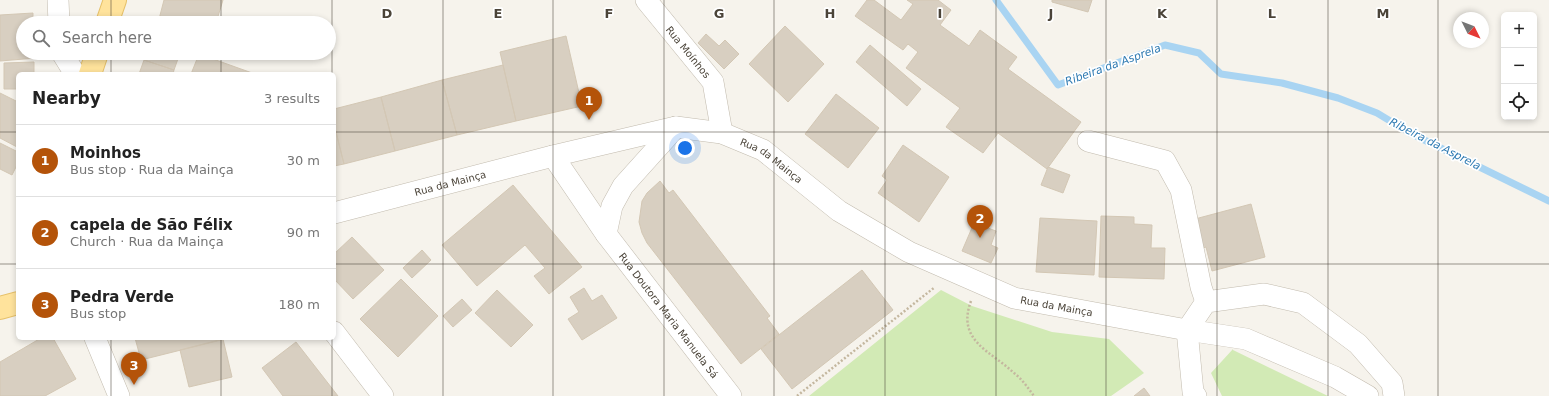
<!DOCTYPE html>
<html lang="en">
<head>
<meta charset="utf-8">
<style>
  body { margin:0; font-family:"DejaVu Sans",sans-serif; background:#f6f6f6; color:#222 }
  .controls { position:absolute; right:12px; top:12px; display:grid; overflow:hidden; border-radius:6px; box-shadow:0 2px 6px #0003 }
  .controls button { width:36px; height:36px; display:grid; place-items:center; padding:0; border:0; border-bottom:1px solid #e0e0e0; background:#fff; color:#222; font:20px sans-serif }
  .compass { position:absolute; left:1453px; top:12px; width:36px; height:36px; border-radius:50%; background:#fff; box-shadow:0 2px 6px #0003; rotate:132deg }
  .you { position:absolute; left:685px; top:148px; width:14px; height:14px; margin:-10px; border:3px solid #fff; border-radius:50%; background:#1a73e8; box-shadow:0 0 0 6px #1a73e833 }
  .badge { display:grid; place-items:center; width:26px; height:26px; border-radius:50%; background:#b45309; color:#fff; font-size:13px; font-weight:700 }
  .pin { position:absolute; translate:-50% -33px; filter:drop-shadow(0 1px 2px #0008) }
  .pin::after { content:''; position:absolute; top:21px; width:14px; height:12px; background:inherit; clip-path:polygon(0 0,100% 0,50% 100%) }
  .list { margin:0; padding:0; list-style:none }
  h2 { display:flex; justify-content:space-between; align-items:center; height:52px; margin:0; padding:0 16px; font-size:17px }
  h2 small { font-size:13px; font-weight:400; color:#767676 }
  .list li { display:grid; grid-template-columns:26px 1fr auto; gap:12px; align-items:center; box-sizing:border-box; height:72px; padding:0 16px; border-top:1px solid #e0e0e0 }
  .list b { display:block; font-size:15px; white-space:nowrap }
  .list p { margin:0; font-size:13px; white-space:nowrap; color:#767676 }
  .list em { font-size:13px; font-style:normal; color:#767676 }
  .icon { flex:none; width:22px; height:22px; fill:none; stroke:currentColor; stroke-width:2; stroke-linecap:round; stroke-linejoin:round }
  .map { position:relative; flex:none; width:1549px; height:396px; overflow:hidden }
  .search { position:absolute; background:#fff; box-shadow:0 2px 6px #0003; left:16px; top:16px; width:320px; height:44px; display:flex; align-items:center; gap:10px; box-sizing:border-box; padding:0 14px; border-radius:22px; color:#767676; font-size:15px }
  .panel { position:absolute; background:#fff; box-shadow:0 2px 6px #0003; left:16px; top:72px; width:320px; height:268px; border-radius:6px }
  .map>svg:first-child { display:block }
</style>
</head>
<body>
<div class="map">
<svg width="1549" height="396" viewBox="0 0 1549 396">
  <rect width="100%" height="100%" fill="#f6f3ec"/>
  <path fill="#d2eab5" d="M941,290L972,306L1052,332L1109,339L1144,373L1111,396H809Z
    M1233,349V350L1328,396H1222L1211,373Z"/>
  <g fill="none" stroke-linecap="round" stroke-linejoin="round">
    <path stroke="#a9d4f2" stroke-width="7" d="M996,0L1058,85L1165,45L1199,53L1221,74L1282,83L1338,98L1377,113L1410,133L1549,201"/>
  </g>
  <path fill="#d8cfc1" stroke="#d3c7b4" d="M164,0H223L216,23H158Z
    M867,0H874L901,20L913,4L907,0H938L951,10L940,25L969,46L980,30L1017,57L1008,69L1081,122L1047,169L998,133L983,153L946,127L960,108L906,68L918,52L908,44L903,50L855,16Z
    M1052,0H1092L1088,12L1052,2Z
    M33,13V23H23V53H36V58L0,61V15Z
    M785,26L824,64L788,102L749,64Z
    M706,34L719,46L725,40L739,54L724,69L698,43Z
    M566,36L582,106L516,121L500,52Z
    M870,45L921,89L907,106L856,62Z
    M147,53H180L174,70L144,60Z
    M199,54L255,74H191Z
    M144,60L174,70L173,74H139Z
    M34,62V74H18V89H4V63Z
    M503,65L516,121L457,135L442,80Z
    M442,80L457,135L395,151L381,97Z
    M0,93L18,102L17,147L0,138Z
    M836,94L879,128L848,168L805,134Z
    M381,97L395,151L344,164L334,124V109Z
    M334,124L344,164L334,166Z
    M0,143L18,152V163L12,175L0,169Z
    M903,145L949,177L919,222L878,193L887,180L882,176Z
    M1048,167L1070,175L1063,193L1041,185Z
    M660,181L669,193L673,190L770,316L767,318L779,334L741,364L647,243L642,233L639,222L642,201L647,193Z
    M513,185L582,267L549,294L534,276L545,268L525,245L477,286L442,245Z
    M1251,204L1265,257L1212,271L1206,247L1203,248L1195,219Z
    M1101,216L1134,217V224L1152,225L1151,248H1165L1164,279L1099,277Z
    M1040,218L1097,221L1094,275L1036,272Z
    M974,223L996,231L991,245L998,248L991,263L962,251Z
    M352,237L384,270L353,299L334,279V254Z
    M422,250L431,260L412,278L403,268Z
    M862,270L893,310L792,389L761,349Z
    M401,279L438,316L398,357L360,319Z
    M584,288L592,301L602,295L617,318L582,340L568,319L579,312L570,297Z
    M497,290L533,325L511,347L475,313Z
    M462,299L472,310L453,327L443,316Z
    M41,338H53L76,379L45,396H0V362Z
    M135,338H229L141,360Z
    M223,339L232,377L189,387L180,350Z
    M296,342L338,396H283L262,368Z
    M1144,388L1150,396H1134Z"/>
  <g fill="none" stroke-linecap="round" stroke-linejoin="round">
    <g stroke="#c2bbae" stroke-width="22">
      <g id="minor">
        <path d="M58,0L59,23"/>
        <path id="s1" d="M646,0L713,82L722,133"/>
        <path d="M62,53L75,74"/>
        <path d="M1088,141L1165,161L1181,190L1201,287L1206,302"/>
        <path id="s2" d="M553,156L606,234L731,396"/>
        <path id="s3" d="M334,213L553,156L676,127L722,133L763,150L839,211L909,252L1014,298L1187,330L1246,339L1335,377L1368,396"/>
        <path d="M606,234L612,206L623,186L676,127"/>
        <path d="M334,332L383,396"/>
        <path d="M95,338L119,396"/>
        <path d="M1196,396L1193,392L1187,330L1206,302L1264,294L1303,303L1358,344L1392,383L1394,396"/>
      </g>
    </g>
    <g stroke="#e6c16a" stroke-width="24">
      <path id="major" d="M107,23L115,0
        M90,74L97,53
        M0,308L18,303"/>
    </g>
    <path stroke="#c4b79f" stroke-width="2.5" stroke-dasharray="2 2" stroke-linecap="butt" d="M971,301C956,341 991,351 1014,373C1022,379 1028,388 1034,396
      M797,396L935,287"/>
    <use href="#minor" stroke="#fff" stroke-width="21"/>
    <use href="#major" stroke="#ffe39c" stroke-width="22"/>
  </g>
  <path fill="none" stroke="#4b4439" stroke-width="1" stroke-opacity="0.55" d="M111,0V23M221,0V23M332,0V74M443,0V396M553,0V396M664,0V396M774,0V396M885,0V396M996,0V396M1106,0V396M1217,0V396M1328,0V396M1438,0V396M111,53V74M221,53V74M0,132H18M334,132H1549M0,264H18M334,264H1549M111,338V396M221,338V396M332,338V396"/>
  <g text-anchor="middle" dominant-baseline="central" stroke-width="3.5" stroke-linejoin="round" paint-order="stroke">
    <g font-size="10" fill="#4b4439" stroke="#fff">
      <text stroke="none"><textPath href="#s1" startOffset="67">Rua Moínhos</textPath></text>
      <text stroke="none"><textPath href="#s3" startOffset="456">Rua da Mainça</textPath></text>
      <text stroke="none"><textPath href="#s3" startOffset="120">Rua da Mainça</textPath></text>
      <text stroke="none"><textPath href="#s3" startOffset="780">Rua da Mainça</textPath></text>
      <text stroke="none"><textPath href="#s2" startOffset="197">Rua Doutora Maria Manuela Sá</textPath></text>
    </g>
    <g font-size="11" font-style="italic" fill="#2e7ab2" stroke="#fff">
      <text transform="translate(1113 65) rotate(-20)">Ribeira da Asprela</text>
      <text transform="translate(1435 144) rotate(27)">Ribeira da Asprela</text>
    </g>
  </g>
  <g font-size="13" text-anchor="middle" font-weight="bold" fill="#4b4439" stroke="#fff" stroke-width="3.5" stroke-linejoin="round" paint-order="stroke">
    <text x="387" y="18">D</text>
    <text x="498" y="18">E</text>
    <text x="609" y="18">F</text>
    <text x="719" y="18">G</text>
    <text x="830" y="18">H</text>
    <text x="940" y="18">I</text>
    <text x="1051" y="18">J</text>
    <text x="1162" y="18">K</text>
    <text x="1272" y="18">L</text>
    <text x="1383" y="18">M</text>
  </g>
</svg>
<div class="controls">
<button>+</button>
<button>−</button>
<button><svg class="icon" aria-label="locate" viewBox="0 0 24 24"><circle cx="12" cy="12" r="6"/><path d="M12 2v4M12 18v4M2 12h4M18 12h4"/></svg></button>
</div>
<svg class="compass" viewBox="-18 -18 36 36"><path d="M0-13l5 13h-10z" fill="#e53935"/><path d="M0 13l5-13h-10z" fill="#767676"/></svg>
<div class="you"></div>
<div class="pin badge" style="left:589px;top:120px">1</div>
<div class="pin badge" style="left:980px;top:238px">2</div>
<div class="pin badge" style="left:134px;top:385px">3</div>
<div class="search"><svg class="icon" aria-label="search" viewBox="0 0 24 24"><circle cx="10" cy="10" r="6"/><path d="M15 15l6 6"/></svg>Search here</div>
<section class="panel">
<h2>Nearby<small>3 results</small></h2>
<ul class="list">
<li><span class="badge">1</span><div><b>Moinhos</b><p>Bus stop · Rua da Mainça</p></div><em>30 m</em></li>
<li><span class="badge">2</span><div><b>capela de São Félix</b><p>Church · Rua da Mainça</p></div><em>90 m</em></li>
<li><span class="badge">3</span><div><b>Pedra Verde</b><p>Bus stop</p></div><em>180 m</em></li>
</ul>
</section>
</div>
</body>
</html>
